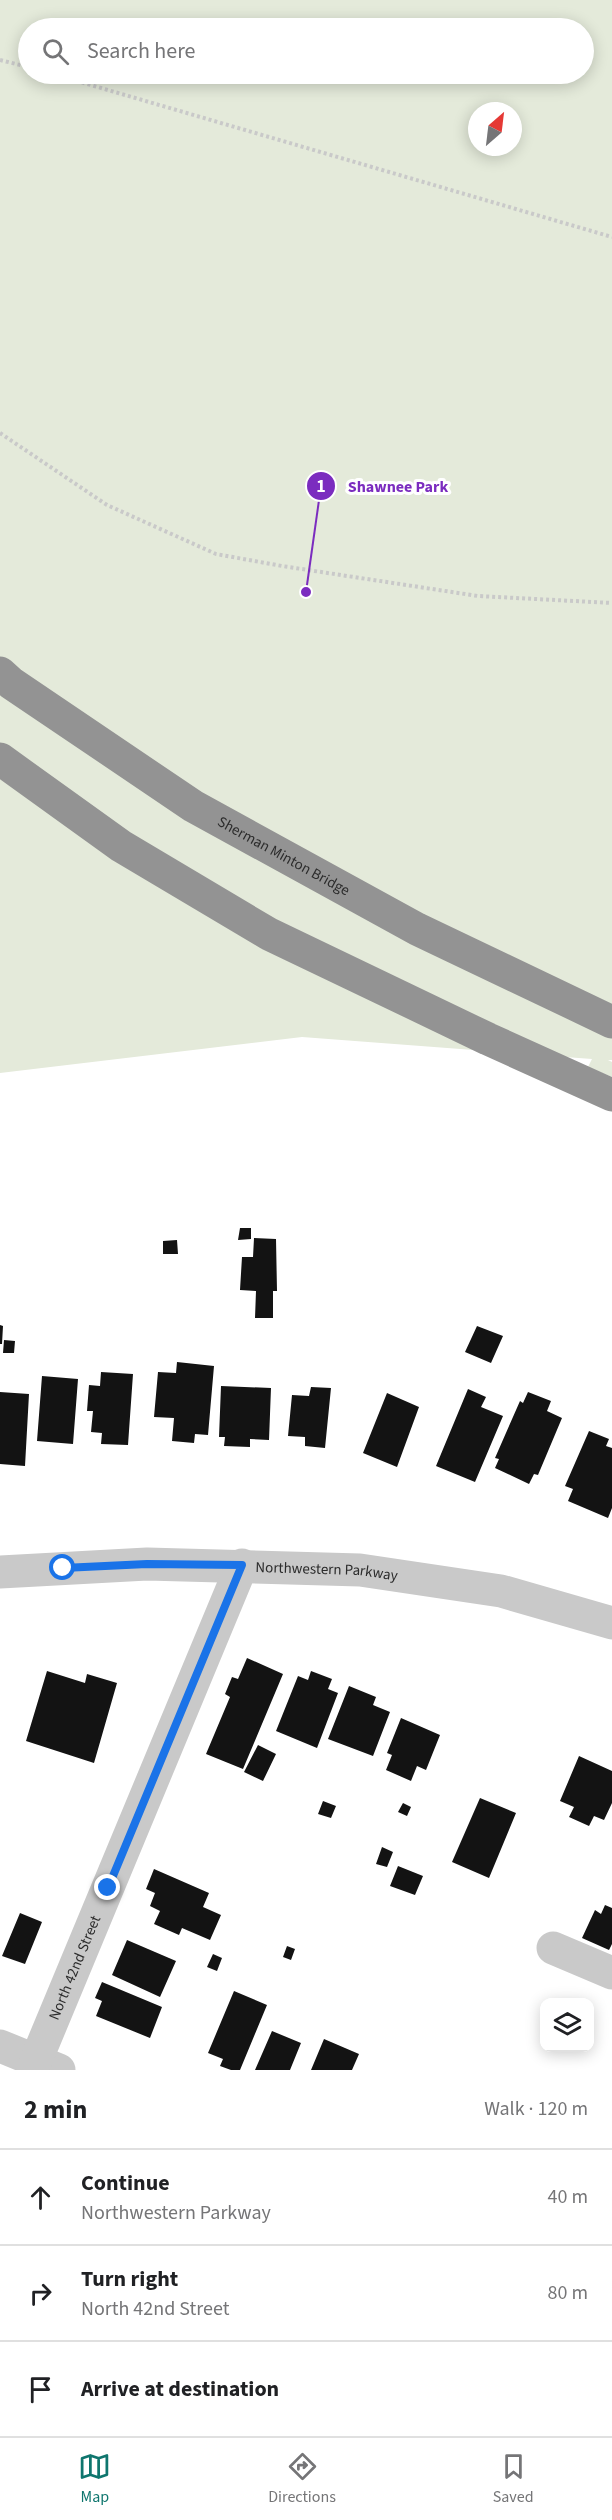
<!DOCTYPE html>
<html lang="en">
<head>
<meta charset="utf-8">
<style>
  body { margin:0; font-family:"Source Sans 3",sans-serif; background:#f6f6f6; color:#202124 }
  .controls { position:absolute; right:18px; bottom:18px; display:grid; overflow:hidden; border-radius:12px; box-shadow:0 3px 15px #0003 }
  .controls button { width:54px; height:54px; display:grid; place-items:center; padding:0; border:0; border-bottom:2px solid #e0e0e0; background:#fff; color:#202124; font:30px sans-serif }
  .compass { position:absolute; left:468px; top:102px; width:54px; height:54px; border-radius:50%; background:#fff; box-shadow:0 3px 15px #0003; rotate:28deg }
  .stop { position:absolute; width:18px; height:18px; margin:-14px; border:4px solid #1a73e8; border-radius:50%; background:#fff }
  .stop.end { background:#1a73e8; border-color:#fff; box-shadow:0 2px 6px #0008 }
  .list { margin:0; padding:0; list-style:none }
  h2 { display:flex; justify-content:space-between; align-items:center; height:78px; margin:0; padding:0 24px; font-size:26px }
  h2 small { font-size:20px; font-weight:400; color:#757577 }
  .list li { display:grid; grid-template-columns:39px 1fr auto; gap:18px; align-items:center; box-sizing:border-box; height:96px; padding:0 24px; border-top:2px solid #e0e0e0 }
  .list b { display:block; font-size:22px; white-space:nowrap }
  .list p { margin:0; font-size:20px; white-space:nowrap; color:#757577 }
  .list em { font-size:20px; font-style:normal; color:#757577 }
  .icon { flex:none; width:33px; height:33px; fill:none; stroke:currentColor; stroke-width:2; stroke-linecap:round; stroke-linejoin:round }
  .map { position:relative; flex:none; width:612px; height:2070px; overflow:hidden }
  .search { position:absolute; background:#fff; box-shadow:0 3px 15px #0003; left:18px; right:18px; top:18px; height:66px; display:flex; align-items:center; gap:15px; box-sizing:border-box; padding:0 21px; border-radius:33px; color:#757577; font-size:22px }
  .sheet { height:366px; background:#fff }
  nav { display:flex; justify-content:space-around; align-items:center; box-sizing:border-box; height:84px; border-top:2px solid #e0e0e0; background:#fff; font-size:16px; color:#757577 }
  nav a { display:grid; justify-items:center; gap:3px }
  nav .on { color:#0f766e }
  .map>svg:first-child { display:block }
</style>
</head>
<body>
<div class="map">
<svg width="612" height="2070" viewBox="0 0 612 2070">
  <rect width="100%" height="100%" fill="#fff"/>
  <path fill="#e4eada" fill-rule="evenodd" d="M0,0H612V1060H608L612,1062V1077L588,1067L592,1059L302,1037L0,1073ZM28,28H584V74H28ZM477,111H513V147H477Z"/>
  <path fill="#131313" d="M240,1228H251V1239L238,1240Z
    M254,1238L276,1239L277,1291H273V1318H255L256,1291L240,1290L242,1257H253Z
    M177,1240L178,1254H163V1241Z
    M0,1325L3,1326L2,1344H0Z
    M477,1326L503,1336L491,1363L465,1352Z
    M4,1340L15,1341L14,1353H3Z
    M177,1362L214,1366L208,1435L195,1434L194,1443L172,1441L174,1418L154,1417L158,1372L176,1373Z
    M101,1372L133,1374L128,1445L101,1444L102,1433L91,1432L93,1411H87L89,1385L100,1386Z
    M42,1376L78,1379L73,1444L37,1441Z
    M221,1386L271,1388L269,1440L250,1439V1447L224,1446L225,1437H219Z
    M311,1387L331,1388L325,1448L305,1446V1437L288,1436L292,1395L309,1396Z
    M468,1389L486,1397L481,1407L503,1416L475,1482L436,1466Z
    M0,1392L29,1394L25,1466L0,1464Z
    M528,1392L551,1401L547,1411L562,1418L538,1475L534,1474L529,1484L495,1468L499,1459L495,1458L520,1401L523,1403Z
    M387,1393L419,1407L397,1467L363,1453Z
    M589,1431L609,1439L606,1446L612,1448V1508L608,1518L568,1501L573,1489L565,1486Z
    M247,1658L283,1674L243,1769L206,1754L230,1697L225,1694L232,1677L238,1679Z
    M47,1671L85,1683L87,1674L117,1683L94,1763L26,1741Z
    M311,1671L332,1679L328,1689L338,1693L317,1748L276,1731L298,1676L308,1680Z
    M349,1686L376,1697L373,1705L390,1712L373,1756L328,1739Z
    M401,1718L440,1735L426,1770L417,1766L411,1781L386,1770L392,1755L387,1753Z
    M258,1745L276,1754L263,1781L244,1772Z
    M579,1756L612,1771V1803L604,1820L594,1816L589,1826L569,1817L574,1807L560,1801Z
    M480,1798L516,1813L489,1878L452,1862Z
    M323,1801L336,1806L331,1818L318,1814Z
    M403,1803L411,1807L407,1816L398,1812Z
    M382,1847L393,1852L387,1867L376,1864Z
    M398,1866L423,1876L415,1895L390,1886Z
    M154,1869L209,1893L203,1907L221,1915L210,1940L182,1928L179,1935L154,1924L160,1911L150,1906L155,1893L146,1889Z
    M605,1905L612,1908V1944L609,1950L582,1938L595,1910L601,1914Z
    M20,1913L42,1922L25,1964L2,1956Z
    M127,1940L176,1961L160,1997L112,1975Z
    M287,1946L295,1949L291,1960L283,1957Z
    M213,1954L222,1958L217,1971L207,1967Z
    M102,1982L162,2007L150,2038L96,2016L102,2001L95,1998Z
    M234,1991L267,2005L240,2070H231L220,2066L223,2059L208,2053Z
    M272,2031L301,2043L290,2070H255Z
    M324,2039L359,2054L352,2070H311Z"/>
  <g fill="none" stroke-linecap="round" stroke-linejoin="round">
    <path stroke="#c9c9c9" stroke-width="4" stroke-dasharray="3 3" stroke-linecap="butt" d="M0,60L28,67
      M53,74L612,237
      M0,433L107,505L216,554L282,566L478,596L612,603"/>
    <g stroke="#c9c9c9" stroke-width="33">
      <path id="s1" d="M0,1572L147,1564L360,1570L501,1591L612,1623"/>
      <path d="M553,1948L612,1973"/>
      <path d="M0,2046L59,2070"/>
      <path id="s2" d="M32,2070L242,1565"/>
    </g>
    <g stroke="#939393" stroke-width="33">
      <path id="s3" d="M0,673L11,683L193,806L417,929L612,1022"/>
      <path d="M0,759L121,846L269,934L488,1039L612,1095"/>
    </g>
  </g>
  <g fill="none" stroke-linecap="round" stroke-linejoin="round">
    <path stroke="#1a73e8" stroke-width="8" d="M63,1568L147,1564L242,1565L108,1888"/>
  </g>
  <g text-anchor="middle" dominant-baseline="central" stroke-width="6" stroke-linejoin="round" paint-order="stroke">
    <g font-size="15" fill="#2c2c2c" stroke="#fff">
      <text stroke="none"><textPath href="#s3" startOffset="338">Sherman Minton Bridge</textPath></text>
      <text stroke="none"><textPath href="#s1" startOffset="327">Northwestern Parkway</textPath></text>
      <text stroke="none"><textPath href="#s2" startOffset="111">North 42nd Street</textPath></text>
    </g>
  </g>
  <path fill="none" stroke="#7b2cbf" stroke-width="2" d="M306 592L321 486"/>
  <g fill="#7b2cbf" stroke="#fff" stroke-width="2">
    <circle cx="306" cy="592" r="6"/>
    <circle cx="321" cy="486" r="15"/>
  </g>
  <g font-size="18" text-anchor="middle" font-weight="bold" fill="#fff">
    <text x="321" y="492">1</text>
  </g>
  <g font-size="16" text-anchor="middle" font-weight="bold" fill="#7b2cbf" stroke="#fff" stroke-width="6" stroke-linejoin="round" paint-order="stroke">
    <text x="398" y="492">Shawnee Park</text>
  </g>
</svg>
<div class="controls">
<button><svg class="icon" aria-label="layers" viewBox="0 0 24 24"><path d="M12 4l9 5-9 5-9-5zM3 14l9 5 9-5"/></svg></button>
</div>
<svg class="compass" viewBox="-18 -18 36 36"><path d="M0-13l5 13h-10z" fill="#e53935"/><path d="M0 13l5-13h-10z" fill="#757577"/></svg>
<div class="stop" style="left:63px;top:1568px"></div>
<div class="stop end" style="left:108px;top:1888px"></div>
<div class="search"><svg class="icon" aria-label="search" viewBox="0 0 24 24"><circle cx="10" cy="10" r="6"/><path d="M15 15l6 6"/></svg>Search here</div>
</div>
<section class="sheet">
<h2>2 min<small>Walk · 120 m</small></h2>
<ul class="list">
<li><svg class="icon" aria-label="ahead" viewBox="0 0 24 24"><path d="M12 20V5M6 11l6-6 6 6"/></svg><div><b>Continue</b><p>Northwestern Parkway</p></div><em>40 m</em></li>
<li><svg class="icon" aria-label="right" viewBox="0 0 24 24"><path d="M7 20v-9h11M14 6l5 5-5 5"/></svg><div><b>Turn right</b><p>North 42nd Street</p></div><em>80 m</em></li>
<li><svg class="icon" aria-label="arrive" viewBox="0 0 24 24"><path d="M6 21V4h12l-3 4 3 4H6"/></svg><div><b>Arrive at destination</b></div></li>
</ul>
</section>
<nav>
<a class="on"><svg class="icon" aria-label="map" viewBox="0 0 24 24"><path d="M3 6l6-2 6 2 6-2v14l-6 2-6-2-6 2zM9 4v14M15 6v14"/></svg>Map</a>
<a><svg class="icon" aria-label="directions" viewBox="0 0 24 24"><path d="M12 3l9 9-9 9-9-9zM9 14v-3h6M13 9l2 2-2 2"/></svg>Directions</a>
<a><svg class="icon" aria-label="saved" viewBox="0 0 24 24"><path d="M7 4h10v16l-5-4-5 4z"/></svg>Saved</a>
</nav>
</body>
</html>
